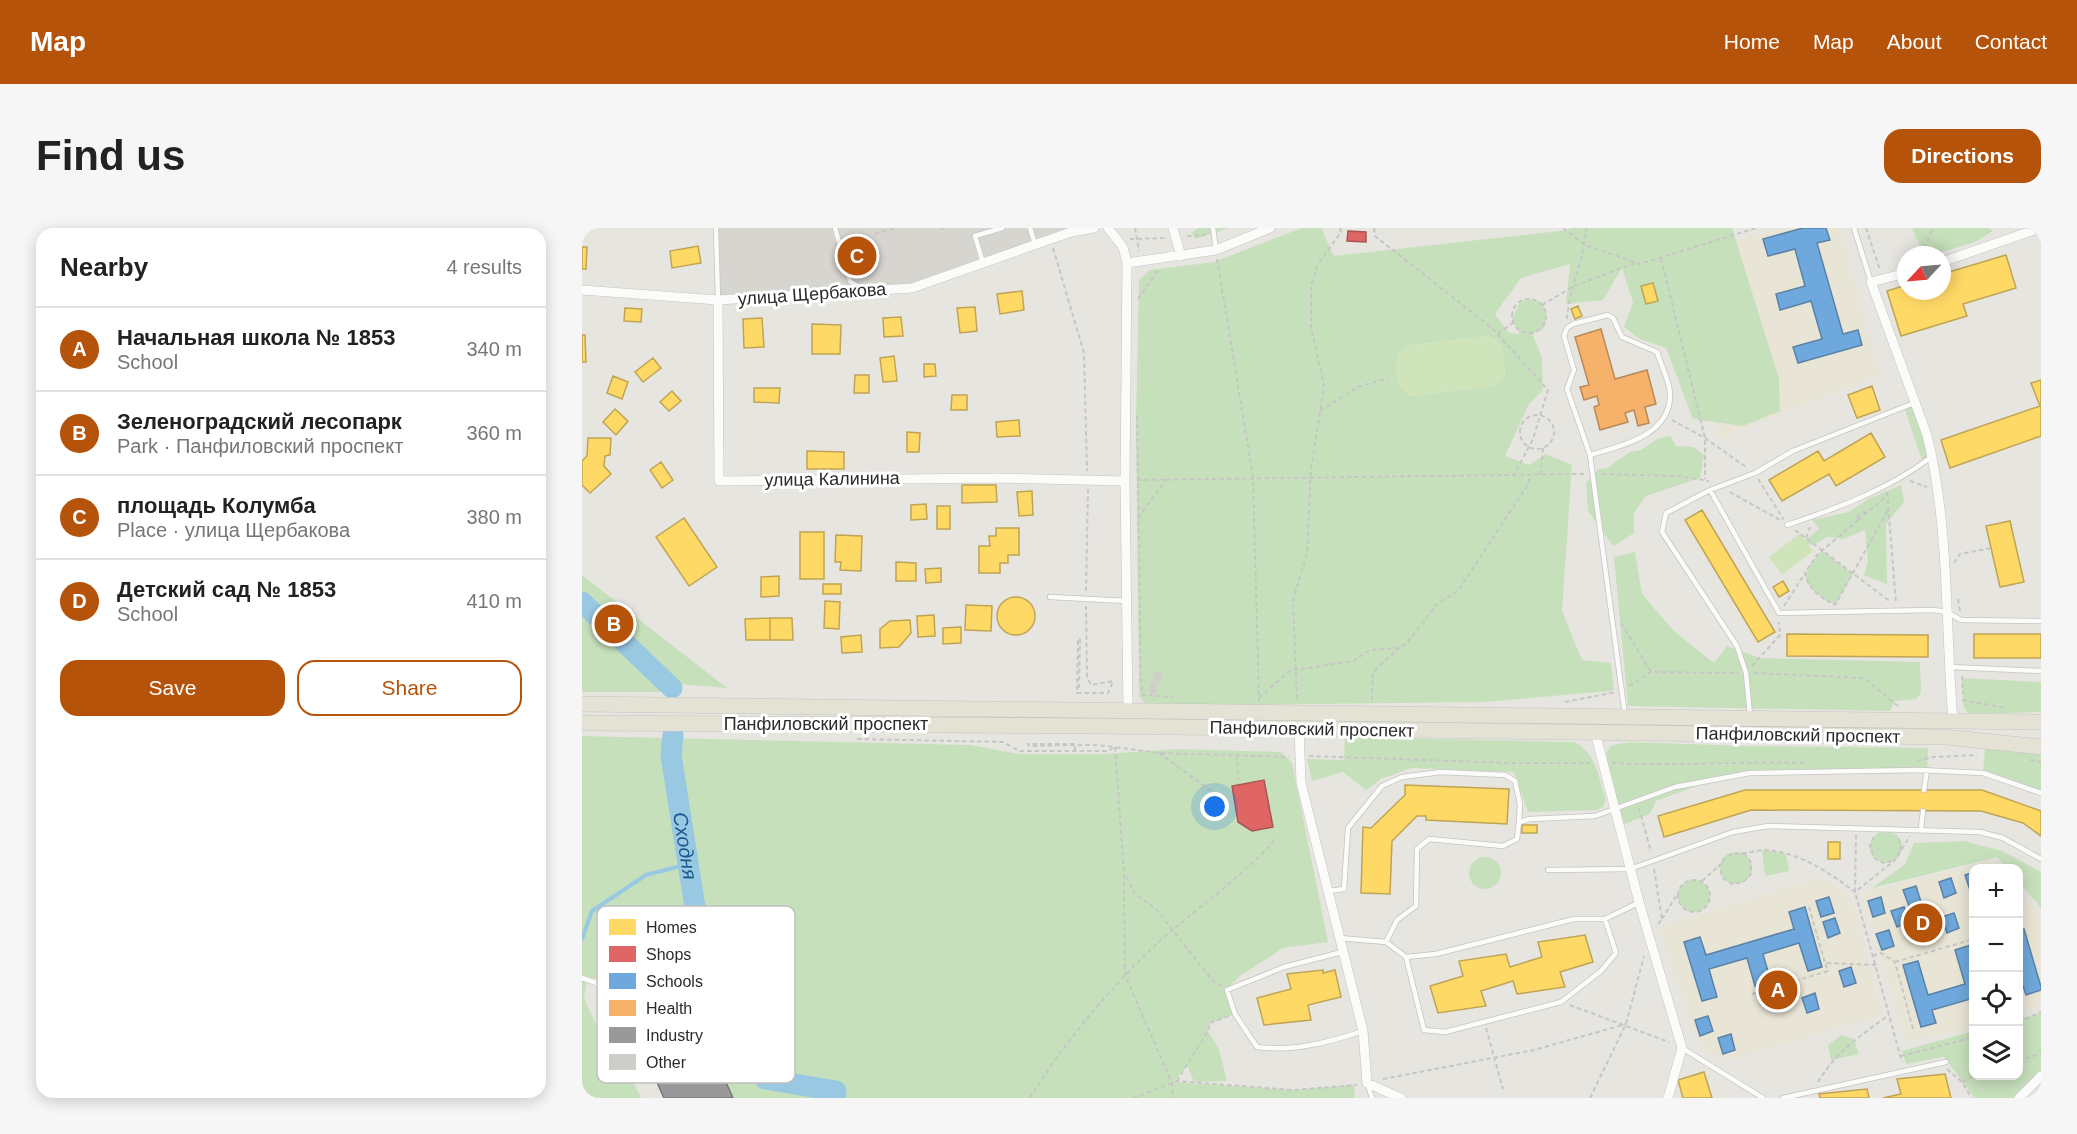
<!DOCTYPE html>
<html lang="en">
<head>
<meta charset="utf-8">
<style>
  body { margin:0; font-family:Helvetica,sans-serif; background:#f6f6f6; color:#222 }
  .controls { position:absolute; right:18px; bottom:18px; display:grid; overflow:hidden; border-radius:12px; box-shadow:0 3px 15px #0003 }
  .controls button { width:54px; height:54px; display:grid; place-items:center; padding:0; border:0; border-bottom:2px solid #e0e0e0; background:#fff; color:#222; font:30px sans-serif }
  .compass { position:absolute; left:1315px; top:18px; width:54px; height:54px; border-radius:50%; background:#fff; box-shadow:0 3px 15px #0003; rotate:244deg }
  .you { position:absolute; left:633px; top:579px; width:21px; height:21px; margin:-15px; border:4px solid #fff; border-radius:50%; background:#1a73e8; box-shadow:0 0 0 9px #1a73e833 }
  .badge { display:grid; place-items:center; width:39px; height:39px; border-radius:50%; background:#b45309; color:#fff; font-size:20px; font-weight:700 }
  .pin { position:absolute; translate:-50% -50%; border:3px solid #fff; box-shadow:0 2px 6px #0006 }
  .list { margin:0; padding:0; list-style:none }
  h2 { display:flex; justify-content:space-between; align-items:center; height:78px; margin:0; padding:0 24px; font-size:26px }
  h2 small { font-size:20px; font-weight:400; color:#767676 }
  .list li { display:grid; grid-template-columns:39px 1fr auto; gap:18px; align-items:center; box-sizing:border-box; height:84px; padding:0 24px; border-top:2px solid #e0e0e0 }
  .list b { display:block; font-size:22px; white-space:nowrap }
  .list p { margin:0; font-size:20px; white-space:nowrap; color:#767676 }
  .list em { font-size:20px; font-style:normal; color:#767676 }
  .actions { display:flex; gap:12px; padding:18px 24px }
  .actions a { flex:1; padding:14px 0; border:2px solid #b45309; border-radius:18px; text-align:center; font-size:21px; color:#b45309 }
  .actions .main { background:#b45309; color:#fff }
  .icon { flex:none; width:33px; height:33px; fill:none; stroke:currentColor; stroke-width:2; stroke-linecap:round; stroke-linejoin:round }
  .map { position:relative; flex:none; width:1459px; height:870px; overflow:hidden; border-radius:18px }
  header { display:flex; align-items:center; gap:36px; box-sizing:border-box; height:84px; padding:0 30px; background:#b45309; color:#fff }
  header strong { font-size:28px }
  nav { display:flex; gap:33px; margin-inline-start:auto; font-size:21px }
  .intro { display:flex; align-items:center; justify-content:space-between; box-sizing:border-box; height:144px; padding:0 36px }
  h1 { margin:0; font-size:42px }
  .button { padding:15px 27px; border-radius:18px; background:#b45309; color:#fff; font-size:21px; font-weight:700 }
  main { display:flex; gap:36px; padding:0 36px }
  aside { flex:1; background:#fff; border-radius:18px; box-shadow:0 3px 15px #0003 }
  .map>svg:first-child { display:block }
</style>
</head>
<body>
<header>
<strong>Map</strong>
<nav><a>Home</a><a>Map</a><a>About</a><a>Contact</a></nav>
</header>
<div class="intro"><h1>Find us</h1><a class="button">Directions</a></div>
<main>
<aside>
<h2>Nearby<small>4 results</small></h2>
<ul class="list">
<li><span class="badge">A</span><div><b>Начальная школа № 1853</b><p>School</p></div><em>340 m</em></li>
<li><span class="badge">B</span><div><b>Зеленоградский лесопарк</b><p>Park · Панфиловский проспект</p></div><em>360 m</em></li>
<li><span class="badge">C</span><div><b>площадь Колумба</b><p>Place · улица Щербакова</p></div><em>380 m</em></li>
<li><span class="badge">D</span><div><b>Детский сад № 1853</b><p>School</p></div><em>410 m</em></li>
</ul>
<div class="actions"><a class="main">Save</a><a>Share</a></div>
</aside>
<div class="map">
<svg width="1459" height="870" viewBox="0 0 1459 870">
  <rect width="100%" height="100%" fill="#e7e5e0"/>
  <path fill="#e9e5d6" d="M1199,0H1258L1297,147L1136,211L1095,30Z
    M1412,631L1419,640H1392L1391,800L1325,814L1281,665Z
    M1241,649L1268,667L1300,787L1146,833L1118,819L1077,699Z
    M1436,661L1459,687V778L1437,786Z"/>
  <path fill="#c7e0bc" fill-rule="evenodd" d="M616,0H646L614,11L609,5Z
    M720,0H739L752,28L986,2L988,0H1150L1197,151L1198,183L1161,198L1111,191L1084,120L1058,111L1042,99L1051,74L1040,40L1021,72L984,76L988,36L939,50L913,86L927,105L938,106L930,91L938,74L949,71L961,75L965,88L962,100L950,106L960,129L961,162L947,176L923,228L947,237L964,226L990,237L980,383L1000,432L1029,435L1032,461L1028,463L903,474L570,478L563,476L557,468L554,193L557,52L568,42L632,34ZM905,108C923,112 921,130 923,146L911,158L828,168L824,118Z
    M1330,0H1407L1411,3L1393,14L1350,27L1351,20H1339Z
    M1332,175L1351,228L1341,235L1322,179Z
    M1088,208L1094,218L1111,219L1122,227L1118,250L1064,268L1052,285V305L1031,318L1006,283L1004,255L1016,241L1025,240L1048,224L1059,222L1075,211Z
    M1319,257L1322,274L1304,296L1305,356L1282,347L1286,333L1283,302L1262,311L1245,309L1231,317L1220,315L1237,301L1230,292L1267,284L1286,271Z
    M1240,323L1271,346L1253,377C1223,360 1213,349 1240,323Z
    M1053,324L1060,366L1092,403L1132,435L1145,418L1178,430L1338,434L1339,465L1334,471L1313,473L1308,483L1046,478L1032,329Z
    M0,347L145,460L73,454L84,457L85,464H0Z
    M1380,450L1459,454V484L1386,486L1381,477Z
    M0,508L388,517L437,526H524L596,521L699,524L710,535L746,714L701,720L658,748L645,761L653,786L628,795L626,803L637,821L645,853L612,854L605,837L592,854L711,862L772,857L773,870H149L74,721L5,754L2,770L40,853L52,855L59,870H0Z
    M763,509L992,514C1014,523 1017,552 1024,572L1021,579L1015,582L946,584L932,544L829,540L799,551L784,562L761,544L730,553L725,531L762,532Z
    M1047,514L1165,518L1346,520L1345,545L1143,547L1074,573L1068,586L1040,597L1024,526L1028,518Z
    M1403,521L1459,526V566L1401,545Z
    M1288 619a16 16 0 1 1 32 0a16 16 0 1 1-32 0Z
    M1382,613L1421,623L1457,643L1459,645V680L1437,654L1436,640H1425L1415,629L1290,660L1323,636L1332,615Z
    M1180,622L1204,626L1207,643L1183,648Z
    M1138 640a16 16 0 1 1 32 0a16 16 0 1 1-32 0Z
    M887 645a16 16 0 1 1 32 0a16 16 0 1 1-32 0Z
    M1096 668a16 16 0 1 1 32 0a16 16 0 1 1-32 0Z
    M1459,785V843L1432,870H1393L1362,829L1324,836L1320,823L1391,803L1392,848H1436L1437,791Z
    M1259,807L1272,811L1277,826L1249,832L1246,817Z"/>
  <path fill="#cfe4ba" d="M905,108C923,112 926,139 920,154L911,158L828,168C811,160 808,128 823,118Z
    M1218,306L1231,323L1200,347L1187,329Z"/>
  <path fill="#d7d5d0" d="M135,0H503L326,56L136,69Z"/>
  <path fill="#ffd966" stroke="#bfa454" stroke-width="1.5" d="M116,18L119,35L90,40L88,23Z
    M0,19H5L4,41H0Z
    M1424,27L1434,60L1381,76L1385,88L1319,108L1305,63L1324,57V63H1360V46Z
    M1071,55L1076,73L1064,76L1059,58Z
    M440,63L442,82L418,86L415,66Z
    M996,78L1000,88L993,91L989,81Z
    M393,79L395,103L378,105L375,80Z
    M43,80L60,81L59,94L42,93Z
    M319,89L321,108L302,109L301,90Z
    M180,90L182,119L162,120L161,91Z
    M230,96L259,97L258,126H230Z
    M0,107H3L4,134H0Z
    M312,128L315,153L301,154L298,130Z
    M71,130L79,140L61,154L53,144Z
    M342,136H353L354,148L342,149Z
    M273,147H287V165H272Z
    M31,148L46,154L40,171L25,165Z
    M1459,152V208L1368,240L1359,212L1458,178L1449,155Z
    M1290,158L1298,182L1275,190L1266,167Z
    M172,160H198L197,175L172,174Z
    M90,163L99,173L87,183L78,174Z
    M370,167H385V182H369Z
    M33,181L46,193L34,207L21,194Z
    M437,192L438,208L415,209L414,194Z
    M325,204L338,205L337,224H325Z
    M1289,205L1303,229L1254,258L1247,246L1200,273L1187,252L1236,223L1242,233Z
    M6,210H29L28,227L23,228L22,238L29,246L8,265L0,257V233L5,228Z
    M225,223L262,224V241H225Z
    M79,234L91,252L80,260L68,242Z
    M380,257H414L415,274L380,275Z
    M450,263L451,287L437,288L435,264Z
    M344,276L345,291L329,292V277Z
    M355,278H368V301H355Z
    M1120,282L1193,404L1176,414L1103,292Z
    M102,290L135,339L107,358L74,309Z
    M1428,293L1442,354L1418,359L1404,298Z
    M414,300H437V327H426V335H418V345H397V318H408L407,308H414Z
    M218,304H242V351H218Z
    M254,307L280,308L279,343L258,342L259,334H253Z
    M314,334L334,335V353H314Z
    M359,340V354L344,355L343,341Z
    M197,348V368L179,369V349Z
    M1201,353L1207,363L1197,369L1191,359Z
    M241,356H259V366H241Z
    M415 388a19 19 0 1 1 38 0a19 19 0 1 1-38 0Z
    M243,373L258,374L257,401L242,400Z
    M384,377L410,378L409,403L383,402Z
    M352,387L353,408L336,409L335,388Z
    M188,390V412H164L163,391Z
    M188,390H210L211,412H188Z
    M328,392L329,405L317,419L298,420V401L308,393Z
    M379,399V415L361,416V400Z
    M1205,406L1346,407V429L1205,428Z
    M1392,406H1459V430H1392Z
    M279,407L280,424L260,425L259,409Z
    M823,557L927,561L925,596L844,592V588H835L810,613L808,666L779,665L781,599L789,600L823,567Z
    M1163,562H1400L1459,583V608L1441,595L1399,583L1169,582L1082,609L1076,588Z
    M940,597H955V605H940Z
    M1246,614H1258V631H1246Z
    M1003,707L1011,734L978,744L983,759L935,766L931,753L899,763L904,778L856,785L848,758L881,748L877,733L924,726L928,739L960,729L956,714Z
    M741,742V745L753,742L759,769L726,777L729,792L682,797L675,770L709,761L705,746Z
    M1122,844L1130,870H1101L1096,852Z
    M1363,846L1369,870H1301L1319,866L1315,851Z
    M1285,861L1287,870H1238L1237,866Z"/>
  <path fill="#e06666" stroke="#a95454" stroke-width="1.5" d="M766,3L784,4V14L765,13Z
    M682,552L691,599L670,603L656,594L650,558Z"/>
  <path fill="#6fa8dc" stroke="#5a82a7" stroke-width="1.5" d="M1221,0H1244L1248,12L1235,15L1261,106L1276,102L1280,117L1216,135L1211,119L1240,111L1229,73L1198,82L1194,66L1223,58L1213,21L1186,28L1181,11Z
    M1392,644V661L1388,662L1383,647Z
    M1369,650L1374,665L1362,670L1357,654Z
    M1334,658L1339,674L1327,678L1321,662Z
    M1247,669L1252,685L1239,689L1234,673Z
    M1299,669L1303,685L1291,689L1286,673Z
    M1223,679L1240,739L1226,743L1217,715L1181,726L1189,754L1173,758L1165,730L1127,741L1135,769L1120,773L1102,714L1118,709L1124,727L1212,701L1207,684Z
    M1322,679L1327,694L1315,699L1309,683Z
    M1372,685L1377,700L1365,705L1360,689Z
    M1253,690L1258,705L1246,710L1241,694Z
    M1349,692L1354,707L1342,712L1337,696Z
    M1442,701L1459,759V762L1444,767L1440,755L1436,757V703Z
    M1307,702L1312,718L1300,722L1294,706Z
    M1389,717L1392,727V770L1350,782L1354,795L1339,799L1321,737L1336,733L1346,767L1383,756L1373,722Z
    M1269,739L1274,755L1262,759L1257,743Z
    M1233,765L1237,781L1225,785L1220,770Z
    M1126,788L1131,803L1118,808L1113,792Z
    M1149,806L1153,822L1141,826L1136,810Z"/>
  <path fill="#f6b26b" stroke="#b98958" stroke-width="1.5" d="M1019,101L1033,151L1065,142L1074,176L1063,179L1067,195L1056,198L1052,182L1043,185L1046,194L1018,202L1012,179L1017,177L1015,168L1002,172L998,159L1007,157L993,109Z"/>
  <path fill="#999" stroke="#787878" stroke-width="1.5" d="M102,760L151,870H82L44,786Z"/>
  <g fill="none" stroke-linecap="round" stroke-linejoin="round">
    <path stroke="#99c8e3" stroke-width="4" d="M0,711L10,683L64,647L106,636"/>
    <g stroke="#99c8e3" stroke-width="21">
      <path d="M0,374L90,460"/>
      <path id="s1" d="M91,507L89,527L121,730L183,851L254,863L253,870"/>
    </g>
  </g>
  <path fill="#cecdc9" stroke="#d2d1cc" stroke-width="1.5" d="M572,444L580,445L579,453H571Z
    M568,455H575L574,466H568Z"/>
  <g fill="none" stroke-linecap="round" stroke-linejoin="round">
    <g stroke="#c5c4c4" stroke-width="6">
      <path id="service" d="M134,0L136,72
        M253,0L268,53L280,61
        M448,0L453,16
        M631,0L634,22
        M1272,0L1289,54
        M401,35L393,8L420,0
        M1008,227C1038,218 1090,208 1088,165C1087,152 1079,137 1075,124L1040,109L1031,90L1026,87L991,96L985,100L982,108L992,142L985,161L1008,227L1043,487
        M1128,262L1197,385L1351,382L1365,384L1379,392L1459,393
        M1205,297C1256,280 1305,262 1348,230
        M468,369L545,373
        M1369,439L1459,443
        M1168,487L1164,445L1155,418L1080,304L1084,285L1128,262L1173,245L1211,223L1332,175
        M1342,562L1345,542
        M1339,601L1341,583
        M966,642L1048,641L1151,604L1186,598L1398,604L1421,610L1459,631
        M747,663L762,661L766,600L800,558L820,549L859,544L923,547L933,553L938,576L937,594
        M757,710L804,714L824,729L854,726L992,691H1023L1056,675
        M804,714L815,692L834,678L835,621L847,611L921,618L935,611L937,594L948,591L1013,588L1093,559L1168,545L1337,542L1401,545L1459,565
        M760,724L702,739L645,762L653,786L675,819C711,824 748,814 781,803
        M824,729L842,802L863,804L979,774L1019,743L1034,725L1023,691
        M0,750L26,759
        M1100,820L1181,870
        M786,857L790,870
        M1201,870L1364,834"/>
    </g>
    <g stroke="#c5c4c4" stroke-width="10">
      <path id="minor" d="M526,0L541,19L545,35L543,253L546,483
        M591,0L599,28
        M1360,34L1458,0
        M545,35L634,22L688,0
        M1324,45L1289,54L1345,207C1368,300 1363,398 1371,493
        M0,62L136,72L330,60L489,4L512,0
        M136,72L137,253L415,250L543,253
        M717,500L719,555L781,803L785,855L819,870
        M1013,504L1057,674L1100,820L1086,870
        M1437,870L1459,848"/>
    </g>
    <g stroke="#c4c3c1" stroke-width="16">
      <path id="primary" d="M0,476L1459,494
        M0,495L511,498L1363,509L1459,519"/>
    </g>
    <path stroke="#c6c6c5" stroke-width="2" stroke-dasharray="4.5 3" stroke-linecap="butt" d="M360,0L361,2
      M553,0L557,23
      M792,0L793,8L912,102L966,162L951,211L932,247
      M981,0L1003,17L1058,36L1174,0
      M1284,0L1298,42
      M293,6L314,0
      M605,8L623,7
      M548,11L584,10
      M471,20L502,125L505,243
      M1339,27L1351,0
      M1079,30L1123,210V251
      M635,31L671,249L677,473
      M556,71L577,41
      M930 88a17 17 0 1 1 34 0a17 17 0 1 1-34 0Z
      M960,77L992,58L1053,35
      M985,91C987,60 1003,31 1004,0
      M916,106L932,94
      M738,183L776,159L806,150
      M938 204a17 17 0 1 1 34 0a17 17 0 1 1-34 0Z
      M555,188L559,452L561,467L591,469
      M1090,192L1123,210L1164,239
      M1020,246L1097,248L1127,253
      M959,247L961,220
      M1176,251L1202,292
      M555,252L1002,246
      M1328,253L1345,259
      M1148,264L1198,292
      M1305,264L1314,375
      M1284,286L1282,284L1274,290L1276,292L1235,327L1223,345C1227,362 1237,368 1253,377L1306,282
      M556,290L585,251
      M1276,292L1305,268
      M1213,302L1309,374
      M1224,310L1228,299
      M1372,335L1378,326L1409,320
      M504,363L506,261
      M1376,371L1378,383
      M1202,378L1223,345
      M1039,395L1069,444
      M1170,438L1198,407L1197,394
      M1172,445L1282,450L1317,479
      M1380,448L1381,466
      M1047,458L1069,444L1157,445
      M497,460L498,411H496L495,465H526L531,453L509,457L505,449L504,378
      M677,470L707,443L771,433L788,422L817,420L825,415L854,377L876,363L947,255V247
      M715,471L711,372L725,326L729,241L742,158L729,99V58L735,38L759,4L758,0
      M790,472L791,444L817,420
      M1380,472L1424,480
      M983,474L1034,464
      M275,511L421,514L437,523H525L533,519L577,525L707,529
      M493,523V516H446L447,518C475,518 505,515 533,519L542,647L543,747L590,855L591,870
      M577,525L647,576
      M655,527L656,552
      M727,528L929,535H1012
      M1448,532L1459,534
      M1335,533L1351,529L1395,527
      M1030,535C1095,538 1160,533 1225,535
      M1057,580L1069,624
      M1274,607L1273,664L1320,834
      M1292,609L1288,617L1292,630L1301,635L1310,633
      M1317,611L1319,622
      M1162,625L1169,634V646L1161,654L1150,656L1141,650L1137,638C1145,625 1150,626 1163,625C1169,625 1175,622 1182,622C1217,624 1245,643 1273,664L1312,633L1328,608
      M1072,641L1080,691L1074,699
      M544,649L553,666L573,680L631,753L640,758
      M1096 668a16 16 0 1 1 32 0a16 16 0 1 1-32 0Z
      M1120,653L1137,638
      M1227,679L1243,735L1294,737
      M1080,691L1096,665
      M1436,697H1439
      M1291,728L1299,725L1313,734L1331,801
      M1313,734L1392,711
      M1170,766L1246,743L1243,735
      M988,777L1087,814
      M1436,794L1459,784
      M904,800L921,861
      M1319,828L1392,809
      M1436,832L1459,826
      M1365,841L1380,854L1390,870
      M801,851L952,822L1044,796
      M595,853L626,803L628,795L647,788
      M1236,854C1254,824 1279,807 1307,787
      M1380,854L1392,848
      M448,870C481,815 543,741 593,700C628,670 665,645 695,609
      M551,870L595,853L711,862L775,857
      M1008,870L1044,796L1062,728"/>
    <use href="#service" stroke="#fbfbfa" stroke-width="4.5"/>
    <use href="#minor" stroke="#fbfbfa" stroke-width="9"/>
    <use href="#primary" stroke="#e4e2d5" stroke-width="15"/>
  </g>
  <g text-anchor="middle" dominant-baseline="central" stroke-width="6" stroke-linejoin="round" paint-order="stroke">
    <g font-size="18" fill="#2a2a2a" stroke="#fff">
      <text transform="translate(230 66) rotate(-4)">улица Щербакова</text>
      <text transform="translate(250 251) rotate(-1)">улица Калинина</text>
      <text x="244" y="496">Панфиловский проспект</text>
      <text transform="translate(730 501) rotate(1)">Панфиловский проспект</text>
      <text transform="translate(1216 507) rotate(1)">Панфиловский проспект</text>
    </g>
    <g font-size="20" font-style="italic" fill="#19588e" stroke="#fff">
      <text stroke="none"><textPath href="#s1" startOffset="112">Сходня</textPath></text>
    </g>
  </g>
  <rect x="15" y="678" width="198" height="177" rx="9" fill="#fff" stroke="#bfbfbf" stroke-width="1.5"/>
  <rect x="27" y="691" width="27" height="16" fill="#ffd966"/>
  <rect x="27" y="718" width="27" height="16" fill="#e06666"/>
  <rect x="27" y="745" width="27" height="16" fill="#6fa8dc"/>
  <rect x="27" y="772" width="27" height="16" fill="#f6b26b"/>
  <rect x="27" y="799" width="27" height="16" fill="#999"/>
  <rect x="27" y="826" width="27" height="16" fill="#cecdc9"/>
  <g font-size="16" fill="#2a2a2a">
    <text x="64" y="705">Homes</text>
    <text x="64" y="732">Shops</text>
    <text x="64" y="759">Schools</text>
    <text x="64" y="786">Health</text>
    <text x="64" y="813">Industry</text>
    <text x="64" y="840">Other</text>
  </g>
</svg>
<div class="controls">
<button>+</button>
<button>−</button>
<button><svg class="icon" aria-label="locate" viewBox="0 0 24 24"><circle cx="12" cy="12" r="6"/><path d="M12 2v4M12 18v4M2 12h4M18 12h4"/></svg></button>
<button><svg class="icon" aria-label="layers" viewBox="0 0 24 24"><path d="M12 4l9 5-9 5-9-5zM3 14l9 5 9-5"/></svg></button>
</div>
<svg class="compass" viewBox="-18 -18 36 36"><path d="M0-13l5 13h-10z" fill="#e53935"/><path d="M0 13l5-13h-10z" fill="#767676"/></svg>
<div class="you"></div>
<div class="pin badge" style="left:1196px;top:762px">A</div>
<div class="pin badge" style="left:32px;top:396px">B</div>
<div class="pin badge" style="left:275px;top:28px">C</div>
<div class="pin badge" style="left:1341px;top:695px">D</div>
</div>
</main>
</body>
</html>
